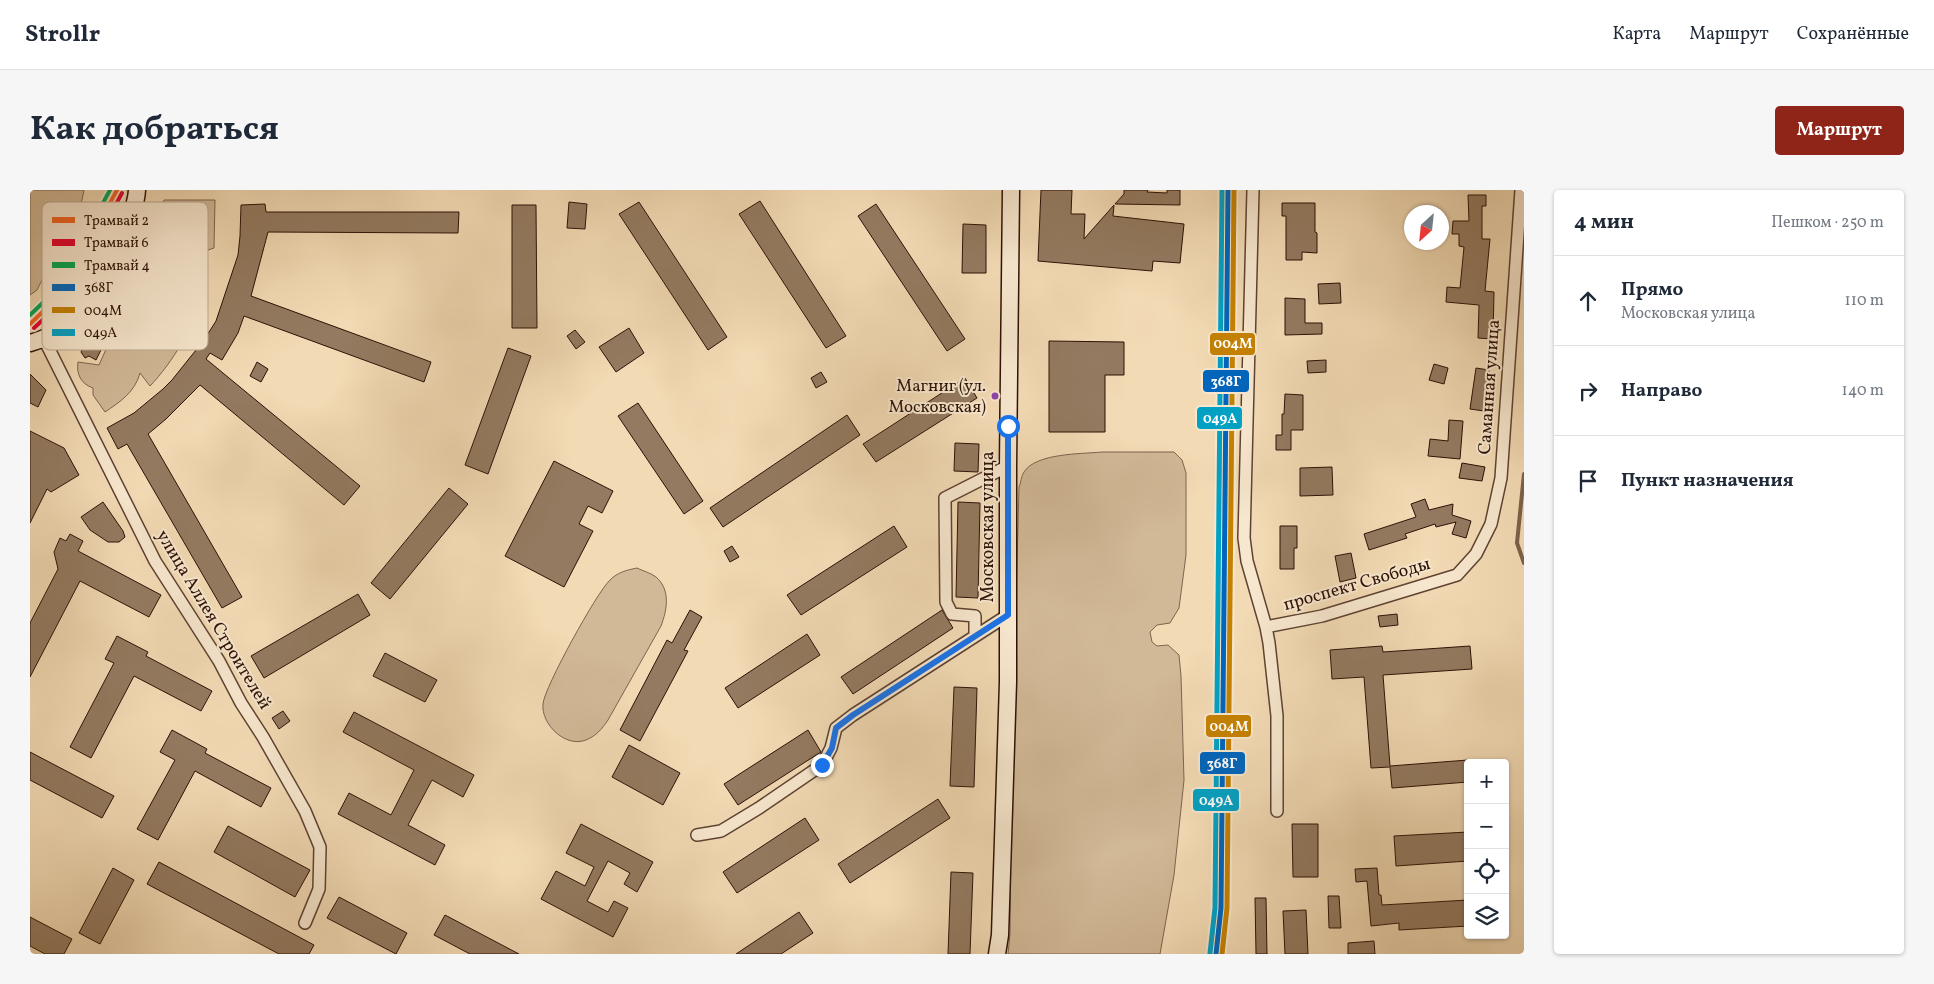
<!DOCTYPE html>
<html lang="ru">
<head>
<meta charset="utf-8">
<style>
  body { margin:0; font-family:Vollkorn,serif; background:#f6f6f7; color:#1f2937 }
  .controls { position:absolute; right:15px; bottom:15px; display:grid; overflow:hidden; border-radius:5px; box-shadow:0 1px 4px #0004 }
  .controls button { width:45px; height:45px; display:grid; place-items:center; padding:0; border:0; border-bottom:1px solid #e0e1e3; background:#fff; color:#1f2937; font:25px sans-serif }
  .compass { position:absolute; left:1374px; top:15px; width:45px; height:45px; border-radius:50%; background:#fff; box-shadow:0 1px 4px #0004; rotate:207deg }
  .stop { position:absolute; width:15px; height:15px; margin:-11px; border:4px solid #1a73e8; border-radius:50%; background:#fff }
  .stop.end { background:#1a73e8; border-color:#fff; box-shadow:0 1px 5px #0008 }
  .list { margin:0; padding:0; list-style:none }
  h2 { display:flex; justify-content:space-between; align-items:center; height:65px; margin:0; padding:0 20px; font-size:21px }
  h2 small { font-size:16px; font-weight:400; color:#747a83 }
  .list li { display:grid; grid-template-columns:32px 1fr auto; gap:15px; align-items:center; box-sizing:border-box; height:90px; padding:0 20px; border-top:1px solid #e0e1e3 }
  .list b { display:block; font-size:19px; white-space:nowrap }
  .list p { margin:0; font-size:16px; white-space:nowrap; color:#747a83 }
  .list em { font-size:16px; font-style:normal; color:#747a83 }
  .icon { flex:none; width:28px; height:28px; fill:none; stroke:currentColor; stroke-width:2; stroke-linecap:round; stroke-linejoin:round }
  .map { position:relative; flex:none; width:1494px; height:764px; overflow:hidden; border-radius:5px }
  header { display:flex; align-items:center; gap:30px; box-sizing:border-box; height:70px; padding:0 25px; background:#fff; border-bottom:1px solid #e0e1e3 }
  header strong { font-size:24px }
  nav { display:flex; gap:28px; margin-inline-start:auto; font-size:18px }
  .intro { display:flex; align-items:center; justify-content:space-between; box-sizing:border-box; height:120px; padding:0 30px }
  h1 { margin:0; font-size:35px }
  .button { padding:12px 22px; border-radius:5px; background:#8f2418; color:#fff; font-size:18px; font-weight:700 }
  main { display:flex; gap:30px; padding:0 30px }
  aside { flex:1; background:#fff; border-radius:5px; box-shadow:0 1px 4px #0004 }
  .map>svg:first-child { display:block }
</style>
</head>
<body>
<header>
<strong>Strollr</strong>
<nav><a>Карта</a><a>Маршрут</a><a>Сохранённые</a></nav>
</header>
<div class="intro"><h1>Как добраться</h1><a class="button">Маршрут</a></div>
<main>
<div class="map">
<svg width="1494" height="764" viewBox="0 0 1494 764">
  <rect width="100%" height="100%" fill="#f2dab4"/>
  <filter id="stains"><feTurbulence type="fractalNoise" baseFrequency=".004" numOctaves="4"/><feColorMatrix values="0 0 0 0 .2 0 0 0 0 .09 0 0 0 0 .02 0 0 0 .5 -.17"/></filter>
  <radialGradient id="worn" r=".72"><stop offset=".6" stop-color="#630" stop-opacity="0"/><stop offset="1" stop-color="#630" stop-opacity=".3"/></radialGradient>
  <path fill="#d1b896" stroke="#7f644e" d="M0,0H54L52,10L7,100L0,105Z
    M134,10H185L184,58L178,60L173,69L160,68C157,60 149,58 143,65L119,61L107,57Z
    M166,100L173,104C164,136 143,172 120,196L110,183C105,202 90,212 75,222L63,205V198C51,194 46,184 48,172L69,175L77,157L78,144C68,130 68,127 76,112L88,122L87,126L107,142L105,150C108,156 111,157 117,157L151,140L160,121Z
    M1072,262H1144L1152,270L1156,283V365L1149,418L1140,433L1127,435L1120,442L1122,452L1127,456L1138,455L1149,465L1151,486L1154,590L1144,685L1130,764H978L980,744L981,605L989,297C991,293 991,286 994,282C1006,263 1051,264 1072,262Z
    M607,378C613,381 621,383 626,387C641,400 637,420 631,436L578,530C572,539 566,546 556,550C535,558 511,534 513,514C514,498 567,402 580,390C588,382 597,380 607,378Z"/>
  <g fill="none" stroke-linecap="round" stroke-linejoin="round">
    <path stroke="#7b614b" stroke-width="4" d="M1494,284L1487,353L1494,373"/>
  </g>
  <path fill="#937a60" stroke="#2d1106" d="M1011,0H1042L1041,24H1055L1054,49L1084,15L1083,26L1154,34L1150,73L1123,71L1122,81L1008,71Z
    M1094,0H1118L1117,2L1137,3V0H1150V15L1085,14L1094,4Z
    M1438,5H1456V16H1452V49H1460L1455,101L1464,102L1463,149L1448,148L1449,115L1416,112L1417,97L1430,98L1434,57L1429,56V44H1422L1423,31H1439Z
    M730,11L816,146L796,158L709,24Z
    M539,12L557,14L555,39L537,38Z
    M609,12L697,147L678,160L589,24Z
    M1252,13H1285V42L1287,43V63L1272,62V70H1256V26H1252Z
    M235,14L236,22H429L428,43L238,42L221,106L401,172L394,192L214,126L208,143L192,170L180,163L176,169L330,296L314,315L170,195L136,229L118,244L212,407L192,418L97,254L88,259L77,238L104,223L133,199L142,190L174,150L186,131L208,65L210,46L211,15Z
    M846,14L935,149L917,161L828,26Z
    M482,15H506L507,138H482Z
    M933,34L956,35V83H932Z
    M1310,93L1311,113L1289,114L1288,94Z
    M1255,108L1275,109V133H1292V144L1255,145Z
    M599,138L614,163L586,182L569,157Z
    M545,140L555,152L546,159L537,146Z
    M60,144H67L69,149L75,152L66,170L59,166L55,168L51,162Z
    M1019,151L1094,152V185H1075V242H1019Z
    M478,158L501,166L458,284L435,275Z
    M1296,170V182L1278,183L1277,171Z
    M227,172L238,179L231,192L220,186Z
    M1404,174L1418,178L1414,194L1399,190Z
    M1446,178L1459,180L1454,221L1440,219Z
    M791,182L797,192L786,198L781,188Z
    M0,184L16,200L8,217L0,213Z
    M935,188L947,208L846,272L833,254Z
    M1255,204L1273,205V240H1261V260H1246V245H1252V224H1254Z
    M608,213L673,311L654,324L588,226Z
    M817,225L830,245L693,337L680,318Z
    M1419,230L1433,231L1430,269L1398,266L1400,249L1418,251Z
    M0,241L34,258L49,285L21,302L17,299L0,333Z
    M925,253L949,254L948,282L924,281Z
    M524,271L583,301L572,323L558,316L549,334L563,341L534,397L475,366Z
    M1432,273L1455,277L1452,291L1429,288Z
    M1302,277L1303,305L1270,306V278Z
    M419,298L438,314L360,409L341,393Z
    M1395,309L1399,320L1423,314L1422,325L1441,331L1436,348L1422,344L1426,332L1406,337L1405,334L1375,344L1377,348L1339,360L1334,344L1386,327L1381,314Z
    M73,312L93,341L95,347L89,352H78L60,340L51,327Z
    M928,312L950,313L948,408L926,407Z
    M864,336L877,357L771,425L757,405Z
    M1250,336H1267V358H1264V379H1250Z
    M40,344L53,351L48,361L131,405L119,427L50,391L0,487V433L28,379L24,362L30,348L36,351Z
    M702,356L709,367L700,372L694,361Z
    M1321,363L1326,388L1310,392L1305,366Z
    M328,404L340,425L234,488L221,466Z
    M660,420L672,427L654,460L658,461L610,551L590,540L637,450L642,453Z
    M912,420L923,438L823,504L811,487Z
    M1367,424L1368,435L1350,437L1348,426Z
    M777,444L790,465L708,518L695,498Z
    M87,446L118,462L116,466L182,501L171,521L104,486L61,568L40,557L84,473L75,469Z
    M1352,456L1353,462L1440,456L1442,479L1353,485L1360,576L1438,570V592L1362,598L1360,577L1341,578L1334,487L1302,489L1300,460Z
    M355,463L407,490L395,512L343,486Z
    M924,497L947,498L944,597L920,596Z
    M253,521L260,531L249,539L242,528Z
    M324,522L444,585L433,607L402,590L378,635L415,655L405,675L308,624L319,603L361,625L384,580L313,542Z
    M142,540L177,559L175,563L241,598L231,617L165,581L128,650L107,639L145,570L130,562Z
    M778,540L791,562L708,615L694,594Z
    M599,555L650,583L633,615L582,587Z
    M0,562L84,606L72,628L0,590Z
    M908,609L920,628L820,693L808,674Z
    M775,628L789,650L707,703L693,682Z
    M551,634L623,672L607,702L594,694L600,683L578,671L557,711L578,722L584,711L598,718L583,747L511,709L526,681L555,696L564,677L536,663Z
    M1262,634H1288V687H1263Z
    M198,636L280,680L265,707L184,662Z
    M1438,642V671L1366,676L1364,646Z
    M129,672L284,755L279,764H249L117,694Z
    M83,678L104,690L70,754L49,743Z
    M1347,678L1349,705H1351L1352,715L1438,710V736L1369,740V733L1341,736L1337,691L1326,692L1325,679Z
    M921,682L943,683L940,764H918Z
    M1298,706H1309L1311,738H1299Z
    M309,707L377,743L366,764L297,728Z
    M1225,708H1236L1237,764H1226Z
    M1276,720L1278,764H1255L1253,721Z
    M769,722L783,743L751,764H706Z
    M415,725L489,764H440L404,745Z
    M0,727L42,749L34,764H15L0,756Z
    M1344,751L1345,764H1318V753Z"/>
  <g fill="none" stroke-linecap="round" stroke-linejoin="round">
    <g stroke="#5e4332" stroke-width="14">
      <path id="street" d="M1223,0L1214,348L1217,371L1236,437L1239,453L1247,526V621
        M14,149L125,371L189,471L211,513L233,547L275,621L290,657L289,699L275,733
        M1236,437L1292,426L1427,385L1446,364L1461,334L1471,288L1491,0
        M945,446V426L922,424L916,412L915,308L978,276
        M667,645L691,641L729,618L792,575L801,558L806,538L823,525L978,425"/>
    </g>
    <g stroke="#2d1106" stroke-width="19">
      <path id="secondary" d="M0,153C15,149 29,142 41,133C63,115 106,28 107,0
        M967,764L970,745L978,492V276L981,0"/>
    </g>
    <use href="#street" stroke="#f7e7ce" stroke-width="11"/>
    <use href="#secondary" stroke="#f7e7ce" stroke-width="16"/>
    <g stroke="#f7e7ce" stroke-width="9">
      <path id="rail-1" d="M1186,764L1191,718L1198,0"/>
    </g>
    <g stroke="#f7e7ce" stroke-width="9">
      <path id="rail-2" d="M1192,764L1197,718L1204,0"/>
    </g>
    <g stroke="#f7e7ce" stroke-width="9">
      <path id="rail-3" d="M1180,763L1185,718L1192,0"/>
    </g>
    <use href="#rail-1" stroke="#0065bd" stroke-width="5"/>
    <use href="#rail-2" stroke="#c48102" stroke-width="5"/>
    <use href="#rail-3" stroke="#02a1c4" stroke-width="5"/>
    <g stroke="#f7e7ce" stroke-width="8">
      <path id="tram-1" d="M0,134L30,105L87,0"/>
    </g>
    <g stroke="#f7e7ce" stroke-width="8">
      <path id="tram-2" d="M4,138L35,109L92,3"/>
    </g>
    <g stroke="#f7e7ce" stroke-width="8">
      <path id="tram-3" d="M0,125L25,101L80,0"/>
    </g>
    <use href="#tram-1" stroke="#f26522" stroke-width="4"/>
    <use href="#tram-2" stroke="#e4002b" stroke-width="4"/>
    <use href="#tram-3" stroke="#00a651" stroke-width="4"/>
  </g>
  <g fill="none" stroke-linecap="round" stroke-linejoin="round">
    <path stroke="#1a73e8" stroke-width="6" d="M792,575L802,558L806,538L823,525L978,425V236"/>
  </g>
  <circle fill="#8e44ad" stroke="#f7e7ce" stroke-width="2" cx="965" cy="206" r="4.5"/>
  <g text-anchor="middle" dominant-baseline="central" stroke-width="4" stroke-linejoin="round" paint-order="stroke">
    <g font-size="17" fill="#2d1106" stroke="#f7e7ce" text-anchor="end">
      <text x="956" y="196">Магниг (ул.<tspan x="956" dy="21">Московская)</tspan></text>
    </g>
    <g font-size="18" fill="#2d1106" stroke="#f7e7ce">
      <text transform="translate(1460 197) rotate(-86)">Саманная улица</text>
      <text transform="translate(958 337) rotate(-90)">Московская улица</text>
      <text transform="translate(1327 395) rotate(-16)">проспект Свободы</text>
      <text transform="translate(183 430) rotate(59)">улица Аллея Строителей</text>
    </g>
  </g>
  <rect x="12" y="12" width="166" height="148" rx="8" fill="#f7e7ce" stroke="#baa792" stroke-width="1"/>
  <rect x="22" y="27" width="23" height="6" fill="#f26522"/>
  <rect x="22" y="49" width="23" height="7" fill="#e4002b"/>
  <rect x="22" y="72" width="23" height="6" fill="#00a651"/>
  <rect x="22" y="94" width="23" height="7" fill="#0065bd"/>
  <rect x="22" y="117" width="23" height="6" fill="#c48102"/>
  <rect x="22" y="139" width="23" height="7" fill="#02a1c4"/>
  <g font-size="14" fill="#2d1106">
    <text x="54" y="35">Трамвай 2</text>
    <text x="54" y="57">Трамвай 6</text>
    <text x="54" y="80">Трамвай 4</text>
    <text x="54" y="102">368Г</text>
    <text x="54" y="125">004М</text>
    <text x="54" y="147">049А</text>
  </g>
  <g stroke="#f7e7ce" stroke-width="2">
    <rect x="1179" y="142" width="47" height="24" rx="5" fill="#c48102"/>
    <rect x="1172" y="179" width="48" height="24" rx="5" fill="#0065bd"/>
    <rect x="1166" y="216" width="47" height="24" rx="5" fill="#02a1c4"/>
    <rect x="1175" y="524" width="47" height="24" rx="5" fill="#c48102"/>
    <rect x="1169" y="561" width="47" height="24" rx="5" fill="#0065bd"/>
    <rect x="1162" y="598" width="48" height="24" rx="5" fill="#02a1c4"/>
  </g>
  <g font-size="14" text-anchor="middle" font-weight="bold" fill="#fff">
    <text x="1203" y="158">004М</text>
    <text x="1196" y="196">368Г</text>
    <text x="1190" y="233">049А</text>
    <text x="1199" y="541">004М</text>
    <text x="1192" y="578">368Г</text>
    <text x="1186" y="615">049А</text>
  </g>
  <rect width="100%" height="100%" filter="url(#stains)"/>
  <rect width="100%" height="100%" fill="url(#worn)"/>
</svg>
<div class="controls">
<button>+</button>
<button>−</button>
<button><svg class="icon" aria-label="locate" viewBox="0 0 24 24"><circle cx="12" cy="12" r="6"/><path d="M12 2v4M12 18v4M2 12h4M18 12h4"/></svg></button>
<button><svg class="icon" aria-label="layers" viewBox="0 0 24 24"><path d="M12 4l9 5-9 5-9-5zM3 14l9 5 9-5"/></svg></button>
</div>
<svg class="compass" viewBox="-18 -18 36 36"><path d="M0-13l5 13h-10z" fill="#e53935"/><path d="M0 13l5-13h-10z" fill="#747a83"/></svg>
<div class="stop" style="left:978px;top:236px"></div>
<div class="stop end" style="left:792px;top:575px"></div>
</div>
<aside>
<h2>4 мин<small>Пешком · 250 m</small></h2>
<ul class="list">
<li><svg class="icon" aria-label="ahead" viewBox="0 0 24 24"><path d="M12 20V5M6 11l6-6 6 6"/></svg><div><b>Прямо</b><p>Московская улица</p></div><em>110 m</em></li>
<li><svg class="icon" aria-label="right" viewBox="0 0 24 24"><path d="M7 20v-9h11M14 6l5 5-5 5"/></svg><div><b>Направо</b></div><em>140 m</em></li>
<li><svg class="icon" aria-label="arrive" viewBox="0 0 24 24"><path d="M6 21V4h12l-3 4 3 4H6"/></svg><div><b>Пункт назначения</b></div></li>
</ul>
</aside>
</main>
</body>
</html>
